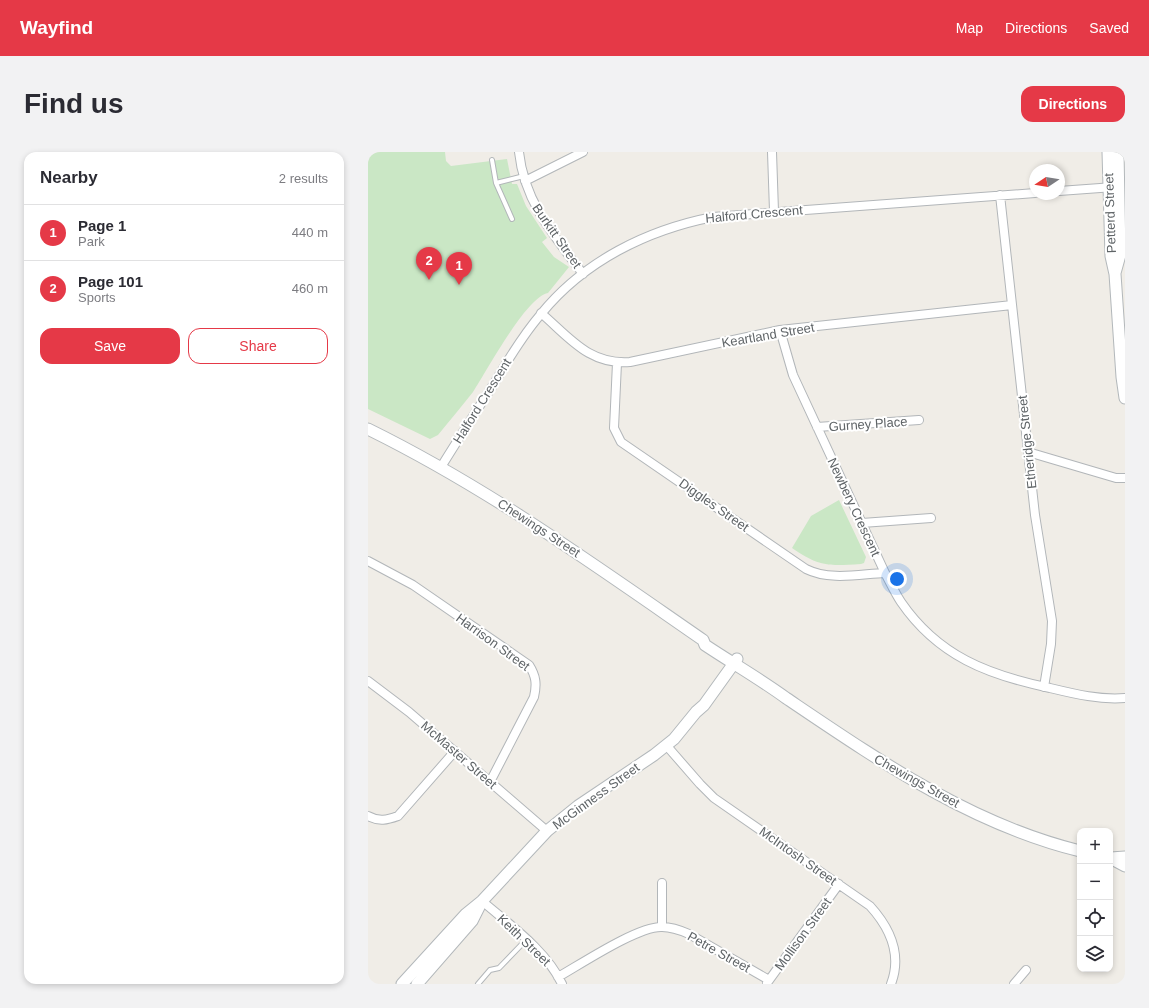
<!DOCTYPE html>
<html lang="en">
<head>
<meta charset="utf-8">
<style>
  body { margin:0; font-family:Helvetica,sans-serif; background:#f2f2f3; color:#2b2b33 }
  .controls { position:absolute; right:12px; bottom:12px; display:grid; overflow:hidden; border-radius:8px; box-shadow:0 2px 6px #0003 }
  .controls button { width:36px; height:36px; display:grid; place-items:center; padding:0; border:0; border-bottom:1px solid #e1e1e2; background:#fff; color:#2b2b33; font:20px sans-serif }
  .compass { position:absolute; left:661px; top:12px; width:36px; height:36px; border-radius:50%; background:#fff; box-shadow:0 2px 6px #0003; rotate:258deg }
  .you { position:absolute; left:529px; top:427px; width:14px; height:14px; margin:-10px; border:3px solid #fff; border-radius:50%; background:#1a73e8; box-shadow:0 0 0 6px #1a73e833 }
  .badge { display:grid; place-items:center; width:26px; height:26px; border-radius:50%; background:#e53947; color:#fff; font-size:13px; font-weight:700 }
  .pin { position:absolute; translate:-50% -33px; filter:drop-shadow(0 1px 2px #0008) }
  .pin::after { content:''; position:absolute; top:21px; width:14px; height:12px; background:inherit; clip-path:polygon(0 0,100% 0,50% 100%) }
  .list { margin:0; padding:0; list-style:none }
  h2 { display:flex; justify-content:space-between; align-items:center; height:52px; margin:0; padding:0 16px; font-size:17px }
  h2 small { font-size:13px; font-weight:400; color:#7c7c81 }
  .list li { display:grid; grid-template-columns:26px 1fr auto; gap:12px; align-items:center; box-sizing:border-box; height:56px; padding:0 16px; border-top:1px solid #e1e1e2 }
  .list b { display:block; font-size:15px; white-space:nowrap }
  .list p { margin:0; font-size:13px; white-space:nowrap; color:#7c7c81 }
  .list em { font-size:13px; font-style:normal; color:#7c7c81 }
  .actions { display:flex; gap:8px; padding:12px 16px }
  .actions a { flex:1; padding:9px 0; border:1px solid #e53947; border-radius:12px; text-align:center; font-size:14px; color:#e53947 }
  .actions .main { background:#e53947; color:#fff }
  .icon { flex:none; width:22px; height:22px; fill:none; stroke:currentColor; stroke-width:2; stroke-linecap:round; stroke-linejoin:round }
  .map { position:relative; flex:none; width:757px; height:832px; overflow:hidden; border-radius:12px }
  header { display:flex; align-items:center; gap:24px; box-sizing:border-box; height:56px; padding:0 20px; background:#e53947; color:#fff }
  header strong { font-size:19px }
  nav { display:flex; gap:22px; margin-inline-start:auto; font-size:14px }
  .intro { display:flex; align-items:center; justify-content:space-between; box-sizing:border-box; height:96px; padding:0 24px }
  h1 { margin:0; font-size:28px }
  .button { padding:10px 18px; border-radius:12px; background:#e53947; color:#fff; font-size:14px; font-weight:700 }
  main { display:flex; gap:24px; padding:0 24px }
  aside { flex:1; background:#fff; border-radius:12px; box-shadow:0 2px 6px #0003 }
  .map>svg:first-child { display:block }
</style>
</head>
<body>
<header>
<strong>Wayfind</strong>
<nav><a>Map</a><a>Directions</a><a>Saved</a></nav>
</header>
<div class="intro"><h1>Find us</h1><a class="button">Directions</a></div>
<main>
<aside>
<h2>Nearby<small>2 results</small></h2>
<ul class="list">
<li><span class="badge">1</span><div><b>Page 1</b><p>Park</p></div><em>440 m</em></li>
<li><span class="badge">2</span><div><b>Page 101</b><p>Sports</p></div><em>460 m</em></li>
</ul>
<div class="actions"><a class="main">Save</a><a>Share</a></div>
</aside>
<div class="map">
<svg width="757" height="832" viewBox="0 0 757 832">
  <rect width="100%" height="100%" fill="#f0ede7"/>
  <path fill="#cae7c5" d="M0,0H77L78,9L83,14L139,7L144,32H149L158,54L179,86L174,90L186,105L201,115L180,141C158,145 119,219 105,240C94,254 82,268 70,283L62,287L0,257Z
    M471,348L498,405L496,411L493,412C460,414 452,415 424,396L443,364Z"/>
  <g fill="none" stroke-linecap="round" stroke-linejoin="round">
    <g stroke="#b2b6b9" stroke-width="6">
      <path id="lane" d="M124,8L128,31L144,67
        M128,31L156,24
        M110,832L122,818L131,816L158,788"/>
    </g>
    <g stroke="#b2b6b9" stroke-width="10">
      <path id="street" d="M151,0C156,49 186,84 215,122
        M404,0L406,59
        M157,29L215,0
        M691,39L746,35
        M632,43L667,363L684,469L683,492L676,535
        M173,161C202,186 221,213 262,210L412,178L644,153
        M412,178L425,223L517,421C522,430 527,441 533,450C570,504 620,523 682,536C707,542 731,548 757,546
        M249,211L246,276L253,290L438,417C462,429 492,422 517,421
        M449,275L551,268
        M660,300L748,326H757
        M73,315C91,286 109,258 127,230C141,206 155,183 173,162C216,109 279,78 345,65L667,41
        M494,371L563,366
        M0,409L45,433L161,513C168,524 169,532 166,545L122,630
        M0,529L41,560L179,679
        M298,593L332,632L346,646L502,754C522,776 534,803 523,832
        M0,664C11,670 19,668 30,664L87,599
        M114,749C142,773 178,798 194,832
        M294,775V731
        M190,825C213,812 270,774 294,775C303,775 312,778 321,782L401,828
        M399,831L471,732
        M646,832L658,818"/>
    </g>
    <g stroke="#b3b8bb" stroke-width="13">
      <path id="secondary" d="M740,0L743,104L747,122L754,225L757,246
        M747,121L752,103L750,0
        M0,277C120,336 225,412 335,488L337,493C364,511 392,527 418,546C510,608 602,672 712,699
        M742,706L757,714
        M743,706L757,705
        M34,832L98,762L114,749L179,679L210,654L286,603L306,587L328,560L336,553L369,507
        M49,832L104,769L114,749"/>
    </g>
    <use href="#lane" stroke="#fff" stroke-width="4"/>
    <use href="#street" stroke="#fff" stroke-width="8"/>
    <use href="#secondary" stroke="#fff" stroke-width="11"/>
  </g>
  <g text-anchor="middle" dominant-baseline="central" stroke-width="4" stroke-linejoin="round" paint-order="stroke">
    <g font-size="13" fill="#5f6467" stroke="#fff">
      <text transform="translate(742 61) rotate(-92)">Petterd Street</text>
      <text transform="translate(386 62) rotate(-5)">Halford Crescent</text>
      <text transform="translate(189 84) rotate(55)">Burkitt Street</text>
      <text transform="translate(400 183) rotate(-10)">Keartland Street</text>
      <text transform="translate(114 249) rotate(-58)">Halford Crescent</text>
      <text transform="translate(500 272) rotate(-4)">Gurney Place</text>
      <text transform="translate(659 290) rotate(-96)">Etheridge Street</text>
      <text transform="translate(346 353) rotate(35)">Diggles Street</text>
      <text transform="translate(486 355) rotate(65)">Newbery Crescent</text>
      <text transform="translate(171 376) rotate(33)">Chewings Street</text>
      <text transform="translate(125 490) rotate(36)">Harrison Street</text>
      <text transform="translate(91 603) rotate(41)">McMaster Street</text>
      <text transform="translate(549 629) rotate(29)">Chewings Street</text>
      <text transform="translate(228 644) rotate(-36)">McGinness Street</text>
      <text transform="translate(430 704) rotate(35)">McIntosh Street</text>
      <text transform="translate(435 782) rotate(-54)">Mollison Street</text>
      <text transform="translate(156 788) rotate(44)">Keith Street</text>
      <text transform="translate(351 800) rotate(29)">Petre Street</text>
    </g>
  </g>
</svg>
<div class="controls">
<button>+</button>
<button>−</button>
<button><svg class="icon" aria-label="locate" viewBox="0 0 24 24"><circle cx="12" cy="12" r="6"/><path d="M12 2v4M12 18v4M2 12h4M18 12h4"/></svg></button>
<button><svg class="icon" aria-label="layers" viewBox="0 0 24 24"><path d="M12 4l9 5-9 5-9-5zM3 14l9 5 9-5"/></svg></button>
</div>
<svg class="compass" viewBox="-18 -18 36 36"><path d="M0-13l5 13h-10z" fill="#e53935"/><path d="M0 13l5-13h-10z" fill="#7c7c81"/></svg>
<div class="you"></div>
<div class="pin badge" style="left:91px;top:133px">1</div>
<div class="pin badge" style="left:61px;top:128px">2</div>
</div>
</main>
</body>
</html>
